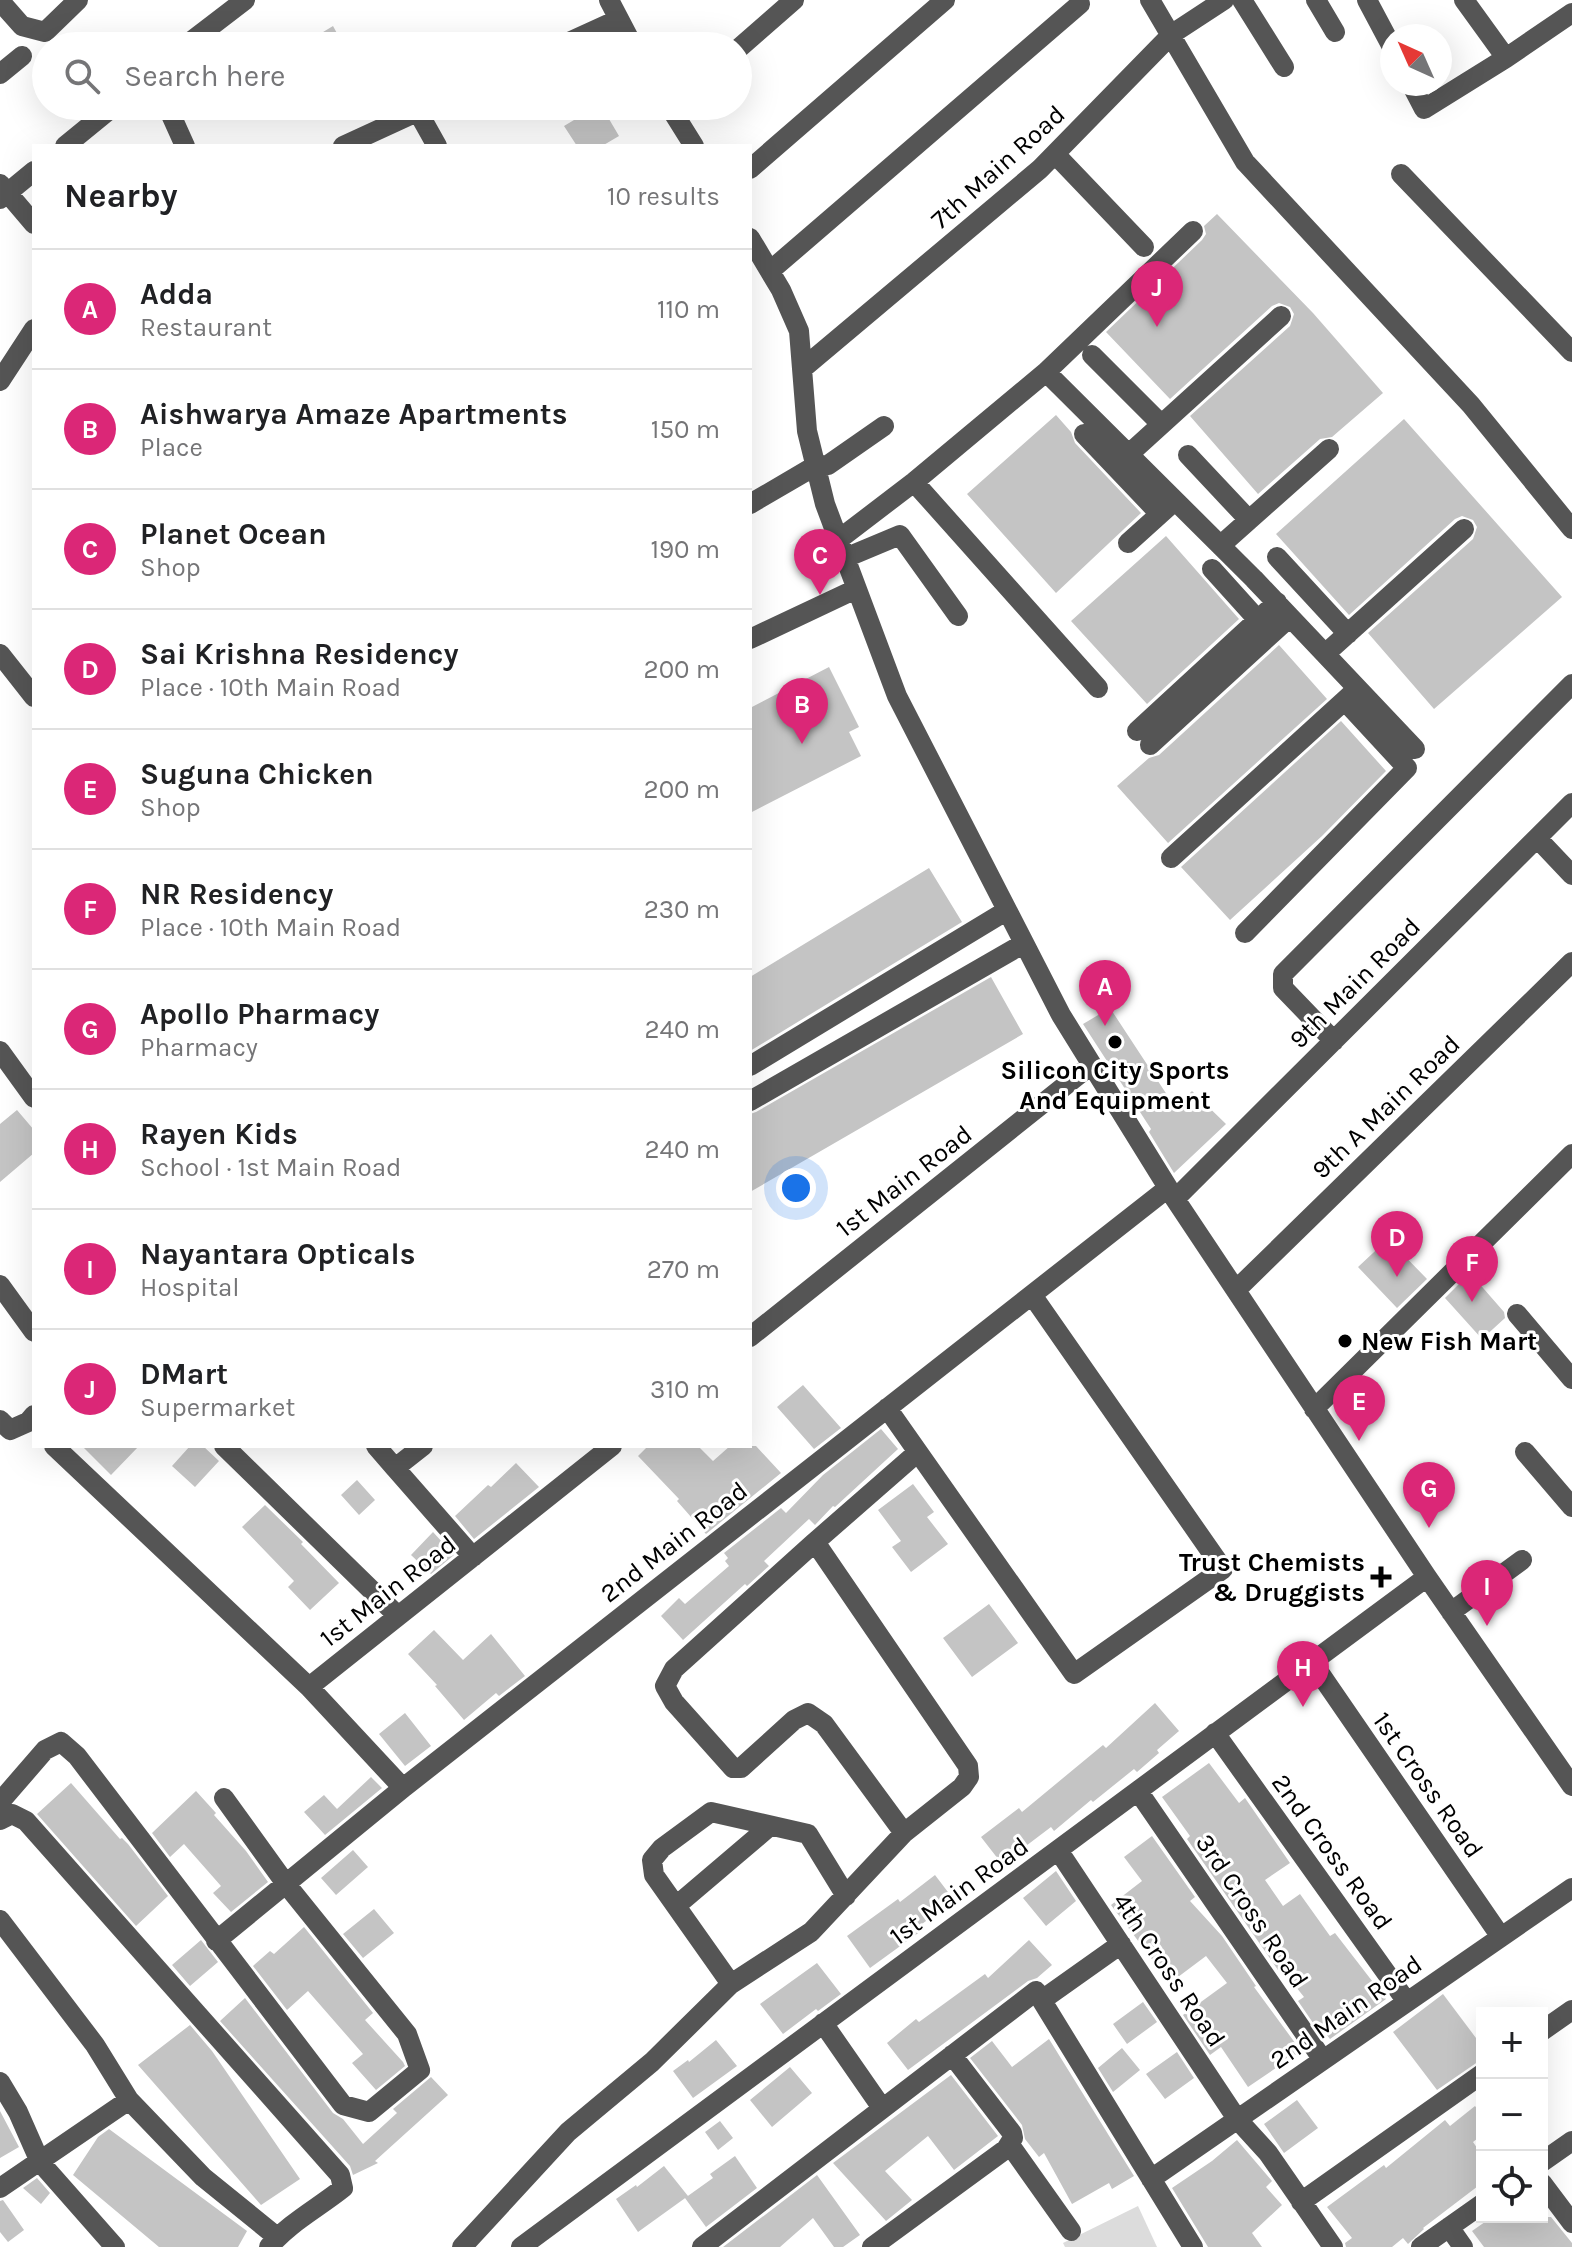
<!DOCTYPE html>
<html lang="en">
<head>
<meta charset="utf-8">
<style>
  body { margin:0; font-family:Karla,sans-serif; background:#f2f2f2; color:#202124 }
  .controls { position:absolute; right:24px; bottom:24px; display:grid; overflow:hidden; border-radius:0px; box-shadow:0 8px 32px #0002 }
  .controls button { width:72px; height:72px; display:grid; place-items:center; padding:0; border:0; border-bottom:2px solid #e0e0e0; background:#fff; color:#202124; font:40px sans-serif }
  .compass { position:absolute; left:1380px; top:24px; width:72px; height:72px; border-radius:50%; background:#fff; box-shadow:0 8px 32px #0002; rotate:315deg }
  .you { position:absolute; left:796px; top:1188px; width:28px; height:28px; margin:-20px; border:6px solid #fff; border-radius:50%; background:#1a73e8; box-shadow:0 0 0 12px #1a73e833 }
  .badge { display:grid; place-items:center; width:52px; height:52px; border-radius:50%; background:#db2777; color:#fff; font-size:26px; font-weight:700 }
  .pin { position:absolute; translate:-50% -66px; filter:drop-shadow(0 2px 4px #0008) }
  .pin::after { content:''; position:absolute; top:42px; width:28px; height:24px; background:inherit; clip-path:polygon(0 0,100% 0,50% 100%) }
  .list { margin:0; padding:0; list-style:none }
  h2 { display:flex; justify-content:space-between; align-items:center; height:104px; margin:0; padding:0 32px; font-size:34px }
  h2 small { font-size:26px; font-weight:400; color:#757577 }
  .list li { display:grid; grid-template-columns:52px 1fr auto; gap:24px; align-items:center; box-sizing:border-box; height:120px; padding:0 32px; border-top:2px solid #e0e0e0 }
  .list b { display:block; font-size:30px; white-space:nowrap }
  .list p { margin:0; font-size:26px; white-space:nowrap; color:#757577 }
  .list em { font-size:26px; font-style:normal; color:#757577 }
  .icon { flex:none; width:44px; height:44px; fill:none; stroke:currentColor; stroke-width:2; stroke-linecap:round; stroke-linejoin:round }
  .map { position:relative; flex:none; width:1572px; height:2247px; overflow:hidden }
  .search { position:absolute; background:#fff; box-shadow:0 8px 32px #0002; left:32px; top:32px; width:720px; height:88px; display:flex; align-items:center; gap:20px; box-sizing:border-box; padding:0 28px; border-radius:44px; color:#757577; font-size:30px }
  .panel { position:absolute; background:#fff; box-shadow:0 8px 32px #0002; left:32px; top:144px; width:720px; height:1304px; border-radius:0px }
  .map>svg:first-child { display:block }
</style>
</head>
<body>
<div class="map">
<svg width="1572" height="2247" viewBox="0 0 1572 2247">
  <rect width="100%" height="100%" fill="#fff"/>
  <path fill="#dcdcdc" d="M1138,2206L1157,2247H1065L1063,2243Z"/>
  <path fill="#c4c4c4" d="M333,26L344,46H300Z
    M594,108L599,117L609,119L619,136L602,146H577L564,126Z
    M1217,214L1313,313L1383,393L1332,437L1320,439L1258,494L1190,416L1290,326L1294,314L1290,307L1279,303L1272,306L1170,399L1106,332L1202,240L1206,234L1204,226Z
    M1056,415L1071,432L1075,443L1141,513L1056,593L967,494Z
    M1404,419L1562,597L1434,709L1368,633L1473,539L1477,527L1473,520L1462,516L1455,519L1349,615L1276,534Z
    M1166,536L1239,619L1147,704L1071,621Z
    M1279,645L1327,699L1168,843L1117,786L1149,758L1159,755Z
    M829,667L859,727L849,732L861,756L750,813V708Z
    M1341,721L1386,771L1322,836L1230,920L1181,867Z
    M929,868L962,922L750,1051V977Z
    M991,977L1023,1034L750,1192V1114L756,1112Z
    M1110,1008L1175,1107L1192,1091L1226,1124L1174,1173L1149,1132L1151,1129L1083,1024Z
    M17,1110L34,1130V1153L0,1182V1124Z
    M1388,1239L1427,1279L1397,1308L1358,1267Z
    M1470,1273L1504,1312L1505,1318L1482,1339L1445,1298Z
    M803,1385L841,1428L814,1449L777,1407Z
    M881,1429L898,1449L835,1507L833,1506L815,1525L809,1519L764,1561L769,1566L747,1586L745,1584L683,1640L661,1616L679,1598L685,1604L729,1566L725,1561L728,1558L724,1553L781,1508L786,1513L823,1475Z
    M82,1446H139L111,1475Z
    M190,1446H203L219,1461L195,1487L172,1466Z
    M648,1446H698L713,1461L730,1446H756L781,1473L706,1534L677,1501L679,1499L638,1456Z
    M516,1463L539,1487L474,1539L455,1516L488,1485L491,1487Z
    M357,1480L375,1500L359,1515L341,1495Z
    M913,1484L934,1512L927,1517L948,1544L911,1572L892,1547L901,1541L878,1510Z
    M265,1505L303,1542L301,1544L339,1583L310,1610L288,1587L294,1581L242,1527Z
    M433,1532L454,1555L431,1574L411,1555Z
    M989,1604L1018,1643L972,1677L943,1638Z
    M434,1630L463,1660L491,1634L525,1676L499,1696L496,1693L464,1720L435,1686L437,1685L408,1654Z
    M1155,1703L1179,1731L1157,1750L1159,1753L1137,1772L1134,1769L1093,1802L1091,1800L1054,1831L1051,1827L1002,1864L981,1837L1019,1808L1022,1812L1103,1745L1106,1748Z
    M405,1713L431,1746L405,1766L379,1734Z
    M1209,1763L1239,1803L1245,1798L1290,1863L1265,1880L1283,1906L1300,1894L1330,1936L1335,1933L1386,1999L1330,2039L1326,2034L1322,2036L1298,2001L1304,1997L1281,1968L1278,1970L1187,1839L1190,1836L1162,1797Z
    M371,1777L382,1788L325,1835L304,1812L324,1795L337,1809Z
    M71,1783L120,1839L122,1838L128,1844L168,1896L136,1926L37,1814Z
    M196,1791L216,1813L214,1815L246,1851L268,1882L231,1912L213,1893L221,1886L184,1844L170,1857L152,1833Z
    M1152,1836L1195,1897L1190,1901L1222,1936L1256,1986L1254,1987L1301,2051L1248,2087L1221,2047L1210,2055L1183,2015L1227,1983L1206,1956L1170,1983L1111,1905L1142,1881L1124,1857Z
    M353,1850L368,1867L336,1895L321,1878Z
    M1056,1871L1076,1901L1046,1926L1023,1898Z
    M935,1875L954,1900L918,1927L921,1931L870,1968L847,1936L898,1899L900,1902Z
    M374,1909L394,1933L363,1958L343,1934Z
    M304,1927L373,2013L365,2020L403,2062L405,2066L376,2090L352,2063L363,2054L308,1991L287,2010L253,1966L270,1951L274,1954Z
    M201,1940L218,1962L190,1986L172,1965Z
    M1029,1940L1052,1965L1037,1978L1028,1981L908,2070L887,2043L916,2019L919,2022L985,1974L988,1978Z
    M817,1963L841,1994L818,2011L816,2009L783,2034L760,2004Z
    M1443,1994L1482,2046V2059L1437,2090L1393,2032Z
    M245,1998L333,2113L343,2119L363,2144L397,2113L393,2109L431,2077L448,2095L375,2161L378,2163L353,2175L350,2166L220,2021Z
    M1143,2002L1157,2022L1127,2044L1113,2024Z
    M190,2025L212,2051L300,2179L261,2205L138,2065Z
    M1049,2039L1134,2176L1112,2189L1109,2183L1072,2204L1044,2153L1039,2157L1025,2139L1022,2125L970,2058L992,2041L1012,2067Z
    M716,2040L737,2066L693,2098L673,2071L688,2060L689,2062Z
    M1122,2048L1140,2070L1113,2092L1098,2068Z
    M1177,2052L1194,2078L1165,2099L1146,2074Z
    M790,2067L812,2093L772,2127L750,2100Z
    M951,2075L998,2136L954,2170L928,2136L885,2171L912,2200L886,2221L833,2163Z
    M1297,2100L1318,2128L1284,2153L1264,2124Z
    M1475,2106L1482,2115V2135L1473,2142L1482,2155V2183L1423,2228L1424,2229L1408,2244L1403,2238L1392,2247H1346L1345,2243L1352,2238L1327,2207L1384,2165L1386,2168L1445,2120L1450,2126Z
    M0,2111L19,2147L0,2158Z
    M720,2121L733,2138L718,2150L705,2132Z
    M109,2129L247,2231L238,2247H159L73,2175L98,2137Z
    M1237,2140L1272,2181L1266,2187L1282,2205L1252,2233L1262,2247H1208L1172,2188L1212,2161Z
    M735,2156L757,2188L706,2227L685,2198L713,2178L710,2174Z
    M664,2166L688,2196L638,2232L616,2199L636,2185L637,2187Z
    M817,2175L860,2235L843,2247H834L813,2218L780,2247H723Z
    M37,2178L50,2193L41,2204L23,2188Z
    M3,2200L24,2230L8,2242L0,2232V2201Z
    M1492,2217H1551L1572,2243V2247H1484L1472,2231Z"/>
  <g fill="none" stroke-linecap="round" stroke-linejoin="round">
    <path stroke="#555" stroke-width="20" d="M609,0L633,46
      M1150,0L1245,162L1471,405L1572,529
      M1242,0L1284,67
      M1316,0L1335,32
      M1367,0L1392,47
      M1464,0L1506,58
      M0,1L22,26L45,32L78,0
      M185,46L245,0
      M560,46L617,20
      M738,49L794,0
      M0,74L22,56
      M1411,84L1424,109L1506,58L1572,13
      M167,106L185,146
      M606,106H610
      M669,106L694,146
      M418,112L437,146
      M65,146L114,106
      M343,146L430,106
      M1055,154L1144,247
      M750,169L945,0
      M1401,174L1572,352
      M0,184L34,224
      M0,199L34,171
      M750,238L781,290L799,331L807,431L825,504L897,696L1061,1015L1175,1199L1427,1577L1572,1786
      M770,271L1080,4
      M1092,355L1161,424
      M802,369L1040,169L1172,34L1224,0
      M1046,372L1193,231
      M0,381L34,329
      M1084,434L1160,514
      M1129,454L1281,316
      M1188,455L1249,520
      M914,482L1098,688
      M750,504L815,466L828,465L884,426
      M838,540L914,482L1046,372L1254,579L1415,749
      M1128,543L1169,506
      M1221,545L1329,449
      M1277,557L1348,634
      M845,558L900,535L958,616
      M1212,569L1258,620
      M750,639L856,589
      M0,654L34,697
      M1325,654L1464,529
      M1137,731L1277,602
      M1150,745L1290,617
      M1537,838L1572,875
      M1171,858L1355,691
      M1245,933L1407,768L1345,701
      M1334,1041L1283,988V974L1572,684
      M0,1051L34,1098
      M750,1066L1006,911
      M750,1101L1023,944
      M1175,1199L1572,803
      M0,1285L34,1332
      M1236,1290L1572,962
      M1517,1314L1572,1379
      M750,1337L1091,1065
      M887,1408L1074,1674L1223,1569L1032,1295
      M1314,1409L1572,1154
      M0,1420L10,1430L28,1422L34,1415
      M54,1446L309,1687L403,1788
      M224,1446L398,1616
      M376,1446L395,1468
      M423,1446L395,1468L473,1557
      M1525,1452L1572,1507
      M815,1542L918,1452
      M1451,1612L1522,1560
      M1312,1662L1501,1937
      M309,1687L612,1446
      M1215,1733L1407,2002
      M1138,1791L1323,2060
      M0,1802L45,1750L61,1742L77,1756L343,2105L369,2112L420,2070L407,2034L286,1884L224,1798
      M0,1820L12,1814L26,1821L340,2175L343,2188C318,2208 289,2223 269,2247
      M1058,1850L1237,2119L1268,2153L1333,2247
      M676,1906L770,1826
      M0,1920L95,2045L129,2100L203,2177L277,2237
      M216,1941L403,1788L1168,1188
      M731,1984L654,1875L652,1860L662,1848L711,1812L808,1834L846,1896
      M1042,2000L1121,1944
      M823,2023L882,2108
      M1542,2031L1572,2010
      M0,2082L18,2112L40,2162L115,2247
      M1010,2145L1071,2231
      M1542,2162L1572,2141
      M1151,2179L1572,1888
      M1542,2183L1572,2223
      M0,2188L129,2100
      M1301,2202L1482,2074
      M1449,2227L1463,2247
      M462,2247L568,2132L652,2062L731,1984L811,1932L904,1833L962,1787L969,1777L968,1766L815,1542L674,1669L665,1686L674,1702L733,1768H741L794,1720L808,1713L824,1724L904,1833
      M521,2247L1427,1577
      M702,2247L1036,1991L1193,2247
      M872,2247L1006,2149L1013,2138L1012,2133L952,2055
      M1421,2247L1482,2204"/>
  </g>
  <g fill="#000" stroke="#fff" stroke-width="3">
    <circle cx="1115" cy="1042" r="8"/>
    <circle cx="1345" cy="1341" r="8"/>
    <path d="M1377 1565h8v8h8v8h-8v8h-8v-8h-8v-8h8z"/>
  </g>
  <g text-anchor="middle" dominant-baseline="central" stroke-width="6" stroke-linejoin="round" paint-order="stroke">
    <g font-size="26" fill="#000" stroke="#fff">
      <text transform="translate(998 167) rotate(-42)">7th Main Road</text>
      <text transform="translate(1355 983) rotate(-45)">9th Main Road</text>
      <text transform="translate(1386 1107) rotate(-44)">9th A Main Road</text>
      <text transform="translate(904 1181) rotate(-38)">1st Main Road</text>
      <text transform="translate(674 1542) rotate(-38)">2nd Main Road</text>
      <text transform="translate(388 1591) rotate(-38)">1st Main Road</text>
      <text transform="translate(1428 1785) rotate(55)">1st Cross Road</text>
      <text transform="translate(1332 1852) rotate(54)">2nd Cross Road</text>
      <text transform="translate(959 1891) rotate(-36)">1st Main Road</text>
      <text transform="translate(1252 1911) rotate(56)">3rd Cross Road</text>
      <text transform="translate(1169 1970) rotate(56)">4th Cross Road</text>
      <text transform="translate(1346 2012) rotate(-35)">2nd Main Road</text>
    </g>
    <g font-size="26" font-weight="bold" fill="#000" stroke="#fff">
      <text x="1115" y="1070">Silicon City Sports<tspan x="1115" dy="30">And Equipment</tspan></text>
      <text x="1361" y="1341" text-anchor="start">New Fish Mart</text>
      <text x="1365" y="1562" text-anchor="end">Trust Chemists<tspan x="1365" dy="30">&amp; Druggists</tspan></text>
    </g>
  </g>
</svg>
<div class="controls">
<button>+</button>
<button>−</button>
<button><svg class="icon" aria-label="locate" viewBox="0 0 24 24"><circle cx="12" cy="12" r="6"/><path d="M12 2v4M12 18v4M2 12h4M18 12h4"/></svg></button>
</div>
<svg class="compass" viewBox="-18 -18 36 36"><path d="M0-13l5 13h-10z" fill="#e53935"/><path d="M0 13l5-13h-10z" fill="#757577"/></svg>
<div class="you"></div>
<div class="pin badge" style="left:1105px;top:1026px">A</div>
<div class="pin badge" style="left:802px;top:744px">B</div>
<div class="pin badge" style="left:820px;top:595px">C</div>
<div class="pin badge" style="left:1397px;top:1277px">D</div>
<div class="pin badge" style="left:1359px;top:1441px">E</div>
<div class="pin badge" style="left:1472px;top:1302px">F</div>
<div class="pin badge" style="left:1429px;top:1528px">G</div>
<div class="pin badge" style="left:1303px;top:1707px">H</div>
<div class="pin badge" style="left:1487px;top:1626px">I</div>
<div class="pin badge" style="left:1157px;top:327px">J</div>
<div class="search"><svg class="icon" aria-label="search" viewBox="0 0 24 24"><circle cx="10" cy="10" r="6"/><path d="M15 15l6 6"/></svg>Search here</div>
<section class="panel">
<h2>Nearby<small>10 results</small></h2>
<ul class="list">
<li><span class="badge">A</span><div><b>Adda</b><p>Restaurant</p></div><em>110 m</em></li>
<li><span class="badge">B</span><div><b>Aishwarya Amaze Apartments</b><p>Place</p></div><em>150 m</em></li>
<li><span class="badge">C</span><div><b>Planet Ocean</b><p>Shop</p></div><em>190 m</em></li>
<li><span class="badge">D</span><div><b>Sai Krishna Residency</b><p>Place · 10th Main Road</p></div><em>200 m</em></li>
<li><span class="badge">E</span><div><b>Suguna Chicken</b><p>Shop</p></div><em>200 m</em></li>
<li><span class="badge">F</span><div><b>NR Residency</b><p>Place · 10th Main Road</p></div><em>230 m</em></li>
<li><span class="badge">G</span><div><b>Apollo Pharmacy</b><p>Pharmacy</p></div><em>240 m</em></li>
<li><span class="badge">H</span><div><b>Rayen Kids</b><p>School · 1st Main Road</p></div><em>240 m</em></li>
<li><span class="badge">I</span><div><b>Nayantara Opticals</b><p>Hospital</p></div><em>270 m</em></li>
<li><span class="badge">J</span><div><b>DMart</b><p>Supermarket</p></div><em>310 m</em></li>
</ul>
</section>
</div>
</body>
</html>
